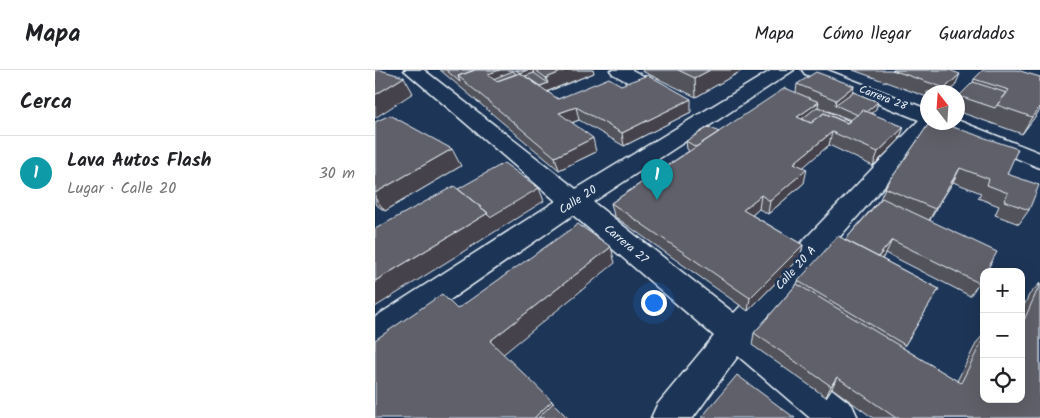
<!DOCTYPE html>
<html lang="es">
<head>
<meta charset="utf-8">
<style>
  body { margin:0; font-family:Kalam,sans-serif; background:#f2f2f2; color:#202124 }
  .controls { position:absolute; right:15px; bottom:15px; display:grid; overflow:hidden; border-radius:10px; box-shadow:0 5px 20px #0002 }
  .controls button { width:45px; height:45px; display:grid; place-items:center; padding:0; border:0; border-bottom:1px solid #e0e0e0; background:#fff; color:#202124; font:25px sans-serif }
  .compass { position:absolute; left:545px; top:15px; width:45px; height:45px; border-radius:50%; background:#fff; box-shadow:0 5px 20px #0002; rotate:343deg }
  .you { position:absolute; left:278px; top:232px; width:18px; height:18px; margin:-12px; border:4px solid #fff; border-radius:50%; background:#1a73e8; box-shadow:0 0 0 8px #1a73e833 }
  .badge { display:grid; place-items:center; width:32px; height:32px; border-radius:50%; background:#ea580c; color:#fff; font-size:16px; font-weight:700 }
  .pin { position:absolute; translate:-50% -41px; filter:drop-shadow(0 1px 2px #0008) }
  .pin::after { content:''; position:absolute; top:26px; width:18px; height:15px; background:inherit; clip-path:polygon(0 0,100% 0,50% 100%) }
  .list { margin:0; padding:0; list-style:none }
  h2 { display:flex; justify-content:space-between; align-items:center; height:65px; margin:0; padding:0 20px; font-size:21px }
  h2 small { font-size:16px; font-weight:400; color:#757577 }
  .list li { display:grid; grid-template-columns:32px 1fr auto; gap:15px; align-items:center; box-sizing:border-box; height:75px; padding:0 20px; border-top:1px solid #e0e0e0 }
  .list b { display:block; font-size:19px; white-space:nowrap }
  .list p { margin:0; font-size:16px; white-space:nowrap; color:#757577 }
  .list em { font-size:16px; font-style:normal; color:#757577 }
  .icon { flex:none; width:28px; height:28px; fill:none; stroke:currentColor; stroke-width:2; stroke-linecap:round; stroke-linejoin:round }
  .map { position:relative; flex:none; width:665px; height:348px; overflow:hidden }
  header { display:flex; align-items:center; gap:30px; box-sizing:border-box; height:70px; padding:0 25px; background:#fff; border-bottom:1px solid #e0e0e0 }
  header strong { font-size:24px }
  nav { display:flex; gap:28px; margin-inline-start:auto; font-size:18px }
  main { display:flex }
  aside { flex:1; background:#fff }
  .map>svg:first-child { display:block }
</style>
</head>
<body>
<header>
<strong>Mapa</strong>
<nav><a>Mapa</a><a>Cómo llegar</a><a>Guardados</a></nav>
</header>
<main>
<aside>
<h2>Cerca<small></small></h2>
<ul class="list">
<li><span class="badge" style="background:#0f9aa8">1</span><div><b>Lava Autos Flash</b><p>Lugar · Calle 20</p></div><em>30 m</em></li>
</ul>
</aside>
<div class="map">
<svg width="665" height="348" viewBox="0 0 665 348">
  <rect width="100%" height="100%" fill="#1d3557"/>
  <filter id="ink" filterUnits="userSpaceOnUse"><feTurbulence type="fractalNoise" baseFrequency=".02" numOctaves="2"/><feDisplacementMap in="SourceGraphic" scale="10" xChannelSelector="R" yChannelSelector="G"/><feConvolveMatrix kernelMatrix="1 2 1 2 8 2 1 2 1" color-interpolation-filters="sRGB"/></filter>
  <g filter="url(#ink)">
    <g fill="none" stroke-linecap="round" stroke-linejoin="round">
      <g stroke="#e8f1f8" stroke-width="3">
        <path id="street" d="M29,0H49L201,119L397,0H419L218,132L359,243L544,50L430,4L427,0H452L552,39V52H582V50L665,83V98L562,55L383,261L477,335L483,348H435L363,286L318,348H276L282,335L339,266L198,145L11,274L0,278V247L181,131Z
          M235,0H257L301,23L304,27L301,31H287L238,4Z"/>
      </g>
      <use href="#street" fill="#1d3557" fill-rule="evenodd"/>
    </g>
    <circle fill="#718495" cx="282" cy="96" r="6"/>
    <path fill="#53535c" stroke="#e8f1f8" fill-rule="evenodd" d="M65,0H218L219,3L172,22L183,29L246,15L316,42L249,76L204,50L197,53L221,82L184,100Z
      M267,0H368L321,27L267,1Z
      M478,0H574L580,16L573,22H552V27Z
      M665,7V40L647,64L582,41V28L598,12L599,9Z
      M422,14L479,16L478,22L503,32L501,39L496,44L529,57L524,70L498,96L454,75L428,97L429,113L393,144L384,139L377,145L428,175L425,188L373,241L239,146L236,133L314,81L312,79L311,71L344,62L421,22ZM442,37H443L476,50L475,51Z
      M0,52L86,96L10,141L0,134Z
      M555,52L632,104L654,140L644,154L620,145L624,136L603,128L606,123L578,112L554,151L604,213L595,226L511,183L507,189L564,219L528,278L582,311L602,272L609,264V329H646V242L654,225L665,213V348H498L457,318L451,327L377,275L379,263L422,214L423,211L470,170L505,129L510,118Z"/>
    <path fill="#44434b" stroke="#e8f1f8" d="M118,0H137L140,9L95,17Z
      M152,0H158L161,11L147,8L145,3Z
      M191,0H218L219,3L163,25L161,18L173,13L171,8Z
      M335,0H368L321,27L320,8Z
      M585,4L580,16L573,22H568L570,18Z
      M29,7L38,23L0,48V25Z
      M479,16L476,29L460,35L461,30Z
      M316,29V42L249,76L247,63Z
      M444,32L441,45L427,55L422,47Z
      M503,32L501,39L484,54L486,46Z
      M201,37L204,50L188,56L184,43Z
      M665,37V40L647,64L657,47Z
      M529,57L524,70L498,96L503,82Z
      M457,62L454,75L417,107L419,93Z
      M218,68L221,82L184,100L180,87Z
      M77,79L86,96L10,141L0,128V123Z
      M585,98L578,112L553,153L560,139Z
      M432,99L429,113L393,144L395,131Z
      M164,118L169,131L0,237V211L113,143Z
      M386,125L384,139L367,154L368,140Z
      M517,170L511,183L495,204L501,190Z
      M428,175L425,188L373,241L375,228Z
      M236,177L240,193L126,286L115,271Z
      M462,307L457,318L451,327L456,316Z
      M177,331L185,344L181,348H159Z"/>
    <path fill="#61606b" stroke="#e8f1f8" d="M2,0H5L29,7L0,25V1Z
      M71,0H100L83,6L85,12Z
      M100,0H125L113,4L122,11L145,3L141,0H152L145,3L183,29L234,8L246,15L273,5L316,29L247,63L201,37L184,43L218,68L180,87L83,6Z
      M160,0H191L171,8Z
      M303,0H335L320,8Z
      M517,0H574L585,4L570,18Z
      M608,0H642L665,7V37L657,47L622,35L634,20L599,9Z
      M138,1L141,4L122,11L118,9Z
      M441,2L479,16L461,30L422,14Z
      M159,3L173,13L165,16L150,6Z
      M598,12L632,23L622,35L620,38L584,26Z
      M410,18L444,32L422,47L436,53L449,43L472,53L488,40L529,57L503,82L457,62L419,93L432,99L395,131L386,125L368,140L428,175L375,228L236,133Z
      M478,22L503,32L491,42L488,40L483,45L460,35Z
      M442,37L475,51L472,53L449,43L436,53L427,49Z
      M15,45L77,79L0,123V52Z
      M555,52H563L643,79L632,104L664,115L654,140L629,131L633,123L612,115L614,109L585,98L560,139L510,118Z
      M334,57L344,62L321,77L311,71Z
      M129,93L164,118L115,147L112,144L113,143L83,119Z
      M79,116L113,143L0,211V159Z
      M507,128L622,182L611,202H609V206L604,213L517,170L503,187L470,170Z
      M203,154L236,177L115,271L177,331L159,348H0V270L67,224L82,239Z
      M463,166L564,219L530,275L423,211Z
      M422,214L586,313L609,267V329H646V257L665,214V348H521L462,307L456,316L379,263Z
      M362,305L420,348H326Z
      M178,333L193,348H163Z"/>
  </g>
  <g text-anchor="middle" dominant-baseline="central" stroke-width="5" stroke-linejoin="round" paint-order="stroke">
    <g font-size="11" fill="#e8f1f8" stroke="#1d3557">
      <text transform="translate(508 28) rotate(21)">Carrera 28</text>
    </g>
    <g font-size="12" fill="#e8f1f8" stroke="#1d3557">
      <text transform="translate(203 130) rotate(-33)">Calle 20</text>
      <text transform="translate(251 174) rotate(40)">Carrera 27</text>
      <text transform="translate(421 198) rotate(-48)">Calle 20 A</text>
    </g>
  </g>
</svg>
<div class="controls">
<button>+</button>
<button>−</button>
<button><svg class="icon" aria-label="locate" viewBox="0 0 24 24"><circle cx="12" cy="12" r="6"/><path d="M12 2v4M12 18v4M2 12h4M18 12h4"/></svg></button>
</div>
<svg class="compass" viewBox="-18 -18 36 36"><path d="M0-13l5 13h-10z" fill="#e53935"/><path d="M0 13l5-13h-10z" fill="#757577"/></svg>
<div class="you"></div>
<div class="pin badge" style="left:282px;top:130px;background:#0f9aa8">1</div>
</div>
</main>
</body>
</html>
